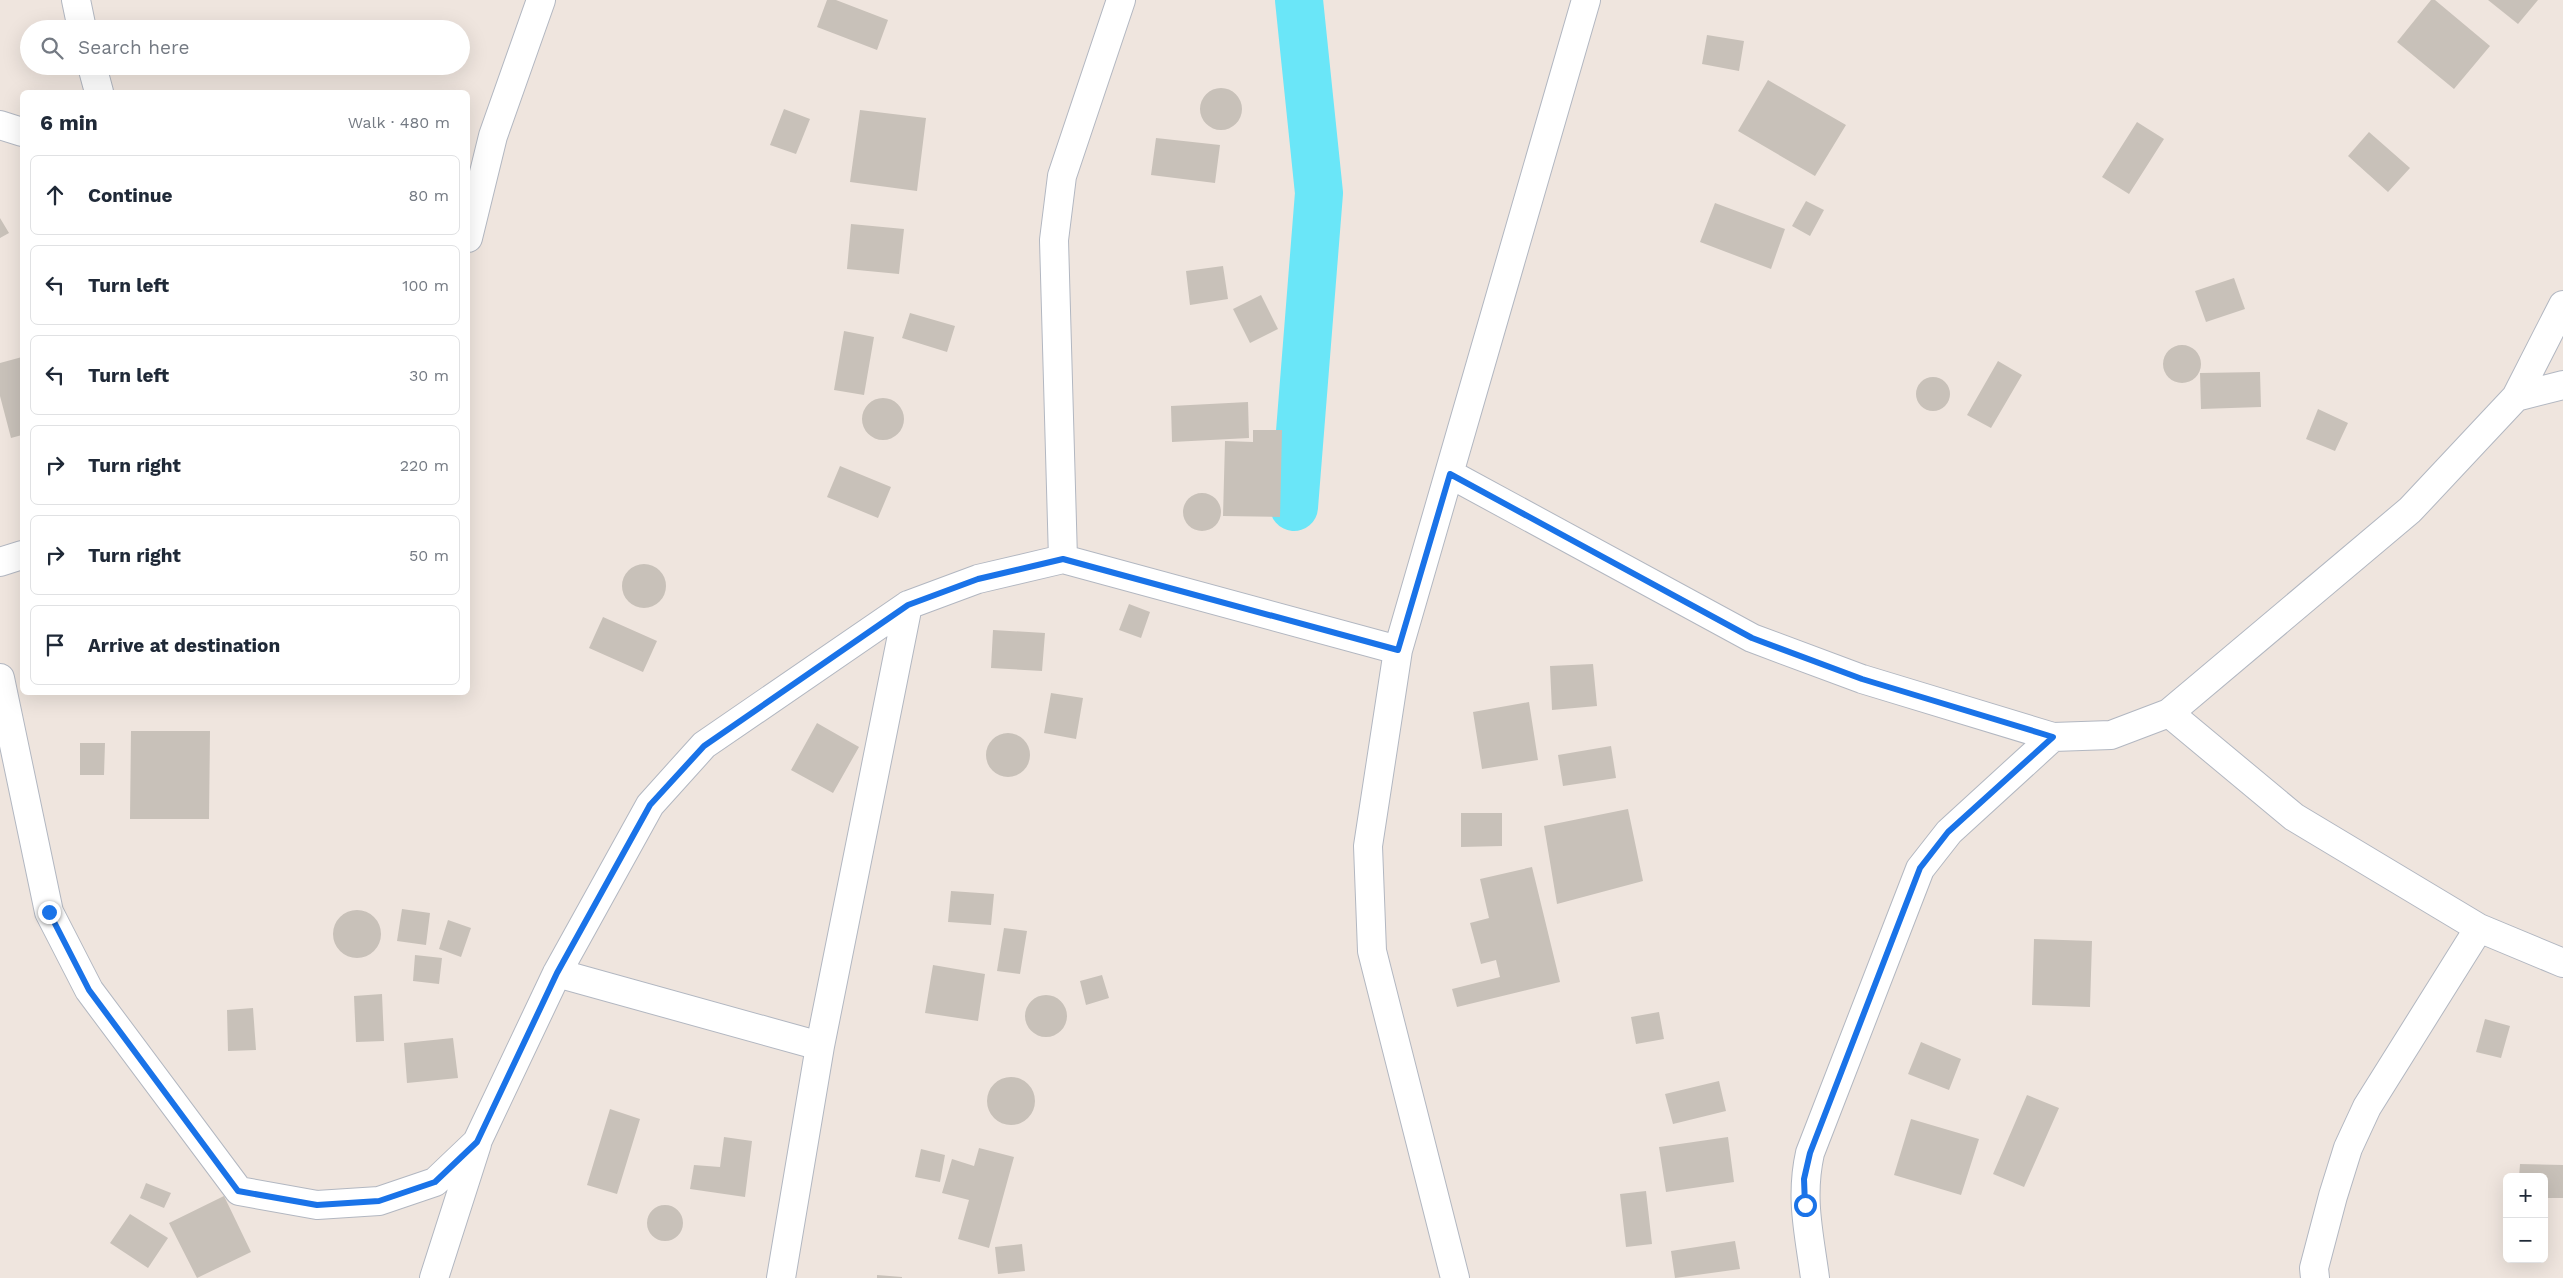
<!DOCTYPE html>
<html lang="en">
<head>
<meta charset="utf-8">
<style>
  body { margin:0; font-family:"Work Sans",sans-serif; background:#f6f6f7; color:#1f2937 }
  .controls { position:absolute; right:15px; bottom:15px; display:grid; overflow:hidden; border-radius:8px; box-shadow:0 5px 20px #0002 }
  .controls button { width:45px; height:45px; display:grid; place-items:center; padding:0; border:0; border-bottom:1px solid #e0e1e3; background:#fff; color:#1f2937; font:25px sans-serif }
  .stop { position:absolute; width:15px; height:15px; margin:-11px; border:4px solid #1a73e8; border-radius:50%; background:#fff }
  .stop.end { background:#1a73e8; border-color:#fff; box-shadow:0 1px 5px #0008 }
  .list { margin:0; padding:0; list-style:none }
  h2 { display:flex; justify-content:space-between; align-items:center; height:65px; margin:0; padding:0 20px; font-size:21px }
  h2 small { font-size:16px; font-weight:400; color:#747a83 }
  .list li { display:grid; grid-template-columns:32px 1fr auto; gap:15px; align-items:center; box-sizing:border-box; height:80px; margin:0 10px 10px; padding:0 10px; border:1px solid #e0e1e3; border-radius:8px }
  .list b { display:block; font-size:19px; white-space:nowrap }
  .list em { font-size:16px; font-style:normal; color:#747a83 }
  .icon { flex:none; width:28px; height:28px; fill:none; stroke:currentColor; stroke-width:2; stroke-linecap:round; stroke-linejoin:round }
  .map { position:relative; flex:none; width:2563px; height:1278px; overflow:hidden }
  .search { position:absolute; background:#fff; box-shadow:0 5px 20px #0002; left:20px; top:20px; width:450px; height:55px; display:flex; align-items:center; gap:12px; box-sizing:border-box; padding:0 18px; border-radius:28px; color:#747a83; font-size:19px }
  .panel { position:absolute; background:#fff; box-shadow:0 5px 20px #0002; left:20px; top:90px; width:450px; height:605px; border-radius:8px }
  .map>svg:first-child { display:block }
</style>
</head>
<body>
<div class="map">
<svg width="2563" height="1278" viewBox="0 0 2563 1278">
  <rect width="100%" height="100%" fill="#efe5de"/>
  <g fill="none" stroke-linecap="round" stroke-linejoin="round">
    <path stroke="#6ae6f8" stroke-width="48" d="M1294,507L1319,193L1299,0"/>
  </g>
  <path fill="#c8c1b9" d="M827,0H836L888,20L877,50L817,27Z
    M2431,0H2435L2490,46L2454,89L2397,42Z
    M2488,0H2538L2518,24Z
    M1707,35L1744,41L1739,71L1702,64Z
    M1768,80L1846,125L1815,176L1738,131Z
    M1200 109a21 21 0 1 1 42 0a21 21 0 1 1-42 0Z
    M784,109L810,119L796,154L770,145Z
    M860,110L926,118L917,191L850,182Z
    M2137,122L2164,139L2129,194L2102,177Z
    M2369,132L2410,168L2388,192L2348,156Z
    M1156,138L1220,145L1215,183L1151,175Z
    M1806,201L1824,210L1810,236L1792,226Z
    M1715,203L1785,229L1771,269L1700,242Z
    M0,218L9,233L0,238Z
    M851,224L904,229L899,274L847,269Z
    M1223,266L1228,299L1190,305L1186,271Z
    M2234,278L2245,309L2206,322L2195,291Z
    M1261,295L1278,329L1250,343L1233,309Z
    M910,313L955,326L947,352L902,338Z
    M844,331L874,337L864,395L834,390Z
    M2163 364a19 19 0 1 1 38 0a19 19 0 1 1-38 0Z
    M22,357V435L11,438L0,396V363Z
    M1998,361L2022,375L1991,428L1967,415Z
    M2260,372L2261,407L2201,409L2200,373Z
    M1916 394a17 17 0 1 1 34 0a17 17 0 1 1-34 0Z
    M862 419a21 21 0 1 1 42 0a21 21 0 1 1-42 0Z
    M1248,402L1249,438L1172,442L1171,406Z
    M2318,409L2348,423L2335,451L2306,439Z
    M1253,430H1282L1280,517L1223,516L1225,441L1253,442Z
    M840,466L891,487L878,518L827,497Z
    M1183 512a19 19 0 1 1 38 0a19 19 0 1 1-38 0Z
    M622 586a22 22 0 1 1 44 0a22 22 0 1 1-44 0Z
    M1129,604L1150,612L1141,638L1119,630Z
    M603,617L657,641L643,672L589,648Z
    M993,630L1045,633L1042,671L991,668Z
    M1593,664L1597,706L1552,710L1550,666Z
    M1051,693L1083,698L1076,739L1044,733Z
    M1529,702L1538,760L1482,769L1473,712Z
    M817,723L859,747L833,793L791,770Z
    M131,731H210L209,819H130Z
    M986 755a22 22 0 1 1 44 0a22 22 0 1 1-44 0Z
    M80,743H105L104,775H80Z
    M1611,746L1616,778L1563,786L1558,755Z
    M1628,809L1643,881L1557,904L1544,826Z
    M1461,813H1502V846L1461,847Z
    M1532,867L1560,982L1457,1007L1452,989L1500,977L1496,960L1481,964L1470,923L1489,918L1480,879Z
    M951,891L994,894L991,925L948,922Z
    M402,909L430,913L426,945L397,941Z
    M333 934a24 24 0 1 1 48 0a24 24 0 1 1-48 0Z
    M448,920L471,928L461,957L439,949Z
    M1004,928L1027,931L1020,974L997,971Z
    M2034,939L2092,941L2090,1007L2032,1005Z
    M415,955L442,958L439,984L413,981Z
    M933,965L985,974L978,1021L925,1013Z
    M1102,975L1109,998L1086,1005L1080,981Z
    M382,994L384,1041L356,1042L354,996Z
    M1025 1016a21 21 0 1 1 42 0a21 21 0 1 1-42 0Z
    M253,1008L256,1050L228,1051L227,1010Z
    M1659,1012L1664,1039L1636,1044L1631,1017Z
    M2485,1019L2510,1026L2501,1058L2476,1052Z
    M453,1038L458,1078L407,1083L404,1043Z
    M1921,1042L1961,1059L1949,1090L1908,1074Z
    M987 1101a24 24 0 1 1 48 0a24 24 0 1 1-48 0Z
    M1719,1081L1726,1111L1673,1124L1665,1094Z
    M2027,1095L2059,1108L2024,1187L1993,1174Z
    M610,1109L640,1119L617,1194L587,1185Z
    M1911,1119L1979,1139L1961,1195L1894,1175Z
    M724,1137L752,1141L745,1197L690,1189L694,1165L720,1167Z
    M1728,1137L1734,1182L1666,1192L1659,1147Z
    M979,1148L1014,1157L989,1248L958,1239L969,1200L942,1193L952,1159L974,1166Z
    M921,1149L945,1155L940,1182L915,1177Z
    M2520,1164L2563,1165V1198H2544V1177H2519Z
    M146,1183L171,1193L164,1208L140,1198Z
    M1646,1191L1652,1244L1626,1247L1620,1194Z
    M224,1196L251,1252L197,1278L169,1223Z
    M647 1223a18 18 0 1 1 36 0a18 18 0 1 1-36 0Z
    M130,1214L168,1238L148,1268L110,1243Z
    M1735,1241L1740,1269L1675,1278L1671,1251Z
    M1022,1244L1025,1271L998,1274L995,1247Z
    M877,1275L902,1277V1278H877Z"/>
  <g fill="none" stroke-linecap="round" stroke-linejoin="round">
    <g stroke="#b2b7c1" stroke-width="30">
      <path id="minor" d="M76,0L82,29
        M92,66L99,92
        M0,125L22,132
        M468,238L493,136L541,0
        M2516,397L2563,385
        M1450,474L1752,638L1862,679L2053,737L2111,735L2169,713L2410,510L2516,397L2563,305
        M1063,559L1054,240L1062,176L1121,0
        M0,562L22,555
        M0,678L49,912L89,990L239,1191L317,1205L379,1201L435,1182L477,1142L557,973L650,805L704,745L908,605L978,579L1063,559L1398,650
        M2169,713L2294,817L2479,928L2563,963
        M557,973L820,1046
        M434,1278L477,1144
        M781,1278L820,1046L908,605
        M1455,1278L1372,951L1368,846L1398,650L1586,0
        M1815,1278C1809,1233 1800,1198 1810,1153L1920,869L1949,832L2053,737
        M2315,1278L2314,1268L2333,1196L2348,1148L2367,1107L2479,928"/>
    </g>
    <use href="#minor" stroke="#fff" stroke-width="28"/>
  </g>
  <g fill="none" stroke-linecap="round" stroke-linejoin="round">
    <path stroke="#1a73e8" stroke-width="6" d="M49,912L89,990L238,1191L317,1205L379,1201L435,1182L477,1142L557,973L650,805L704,746L908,605L978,579L1063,559L1398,650L1450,474L1752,638L1862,679L2053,737L1948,832L1920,868L1810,1153L1804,1179L1805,1205"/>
  </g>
</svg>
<div class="controls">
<button>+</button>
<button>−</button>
</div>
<div class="stop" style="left:1805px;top:1205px"></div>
<div class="stop end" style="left:49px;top:912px"></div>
<div class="search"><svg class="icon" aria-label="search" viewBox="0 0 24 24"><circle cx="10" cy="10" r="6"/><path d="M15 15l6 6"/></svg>Search here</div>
<section class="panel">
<h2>6 min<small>Walk · 480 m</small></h2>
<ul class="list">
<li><svg class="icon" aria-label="ahead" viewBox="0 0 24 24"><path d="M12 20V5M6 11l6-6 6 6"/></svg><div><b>Continue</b></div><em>80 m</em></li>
<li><svg class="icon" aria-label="left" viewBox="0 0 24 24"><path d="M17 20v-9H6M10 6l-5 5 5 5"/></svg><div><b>Turn left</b></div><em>100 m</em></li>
<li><svg class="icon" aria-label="left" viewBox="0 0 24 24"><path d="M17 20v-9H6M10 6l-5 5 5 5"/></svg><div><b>Turn left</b></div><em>30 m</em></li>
<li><svg class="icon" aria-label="right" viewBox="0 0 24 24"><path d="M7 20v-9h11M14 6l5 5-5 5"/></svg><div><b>Turn right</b></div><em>220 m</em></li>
<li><svg class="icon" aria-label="right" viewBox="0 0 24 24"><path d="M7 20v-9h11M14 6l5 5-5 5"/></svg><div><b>Turn right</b></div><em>50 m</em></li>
<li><svg class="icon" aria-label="arrive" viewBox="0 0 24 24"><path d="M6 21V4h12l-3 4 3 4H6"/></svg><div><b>Arrive at destination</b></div></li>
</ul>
</section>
</div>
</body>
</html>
